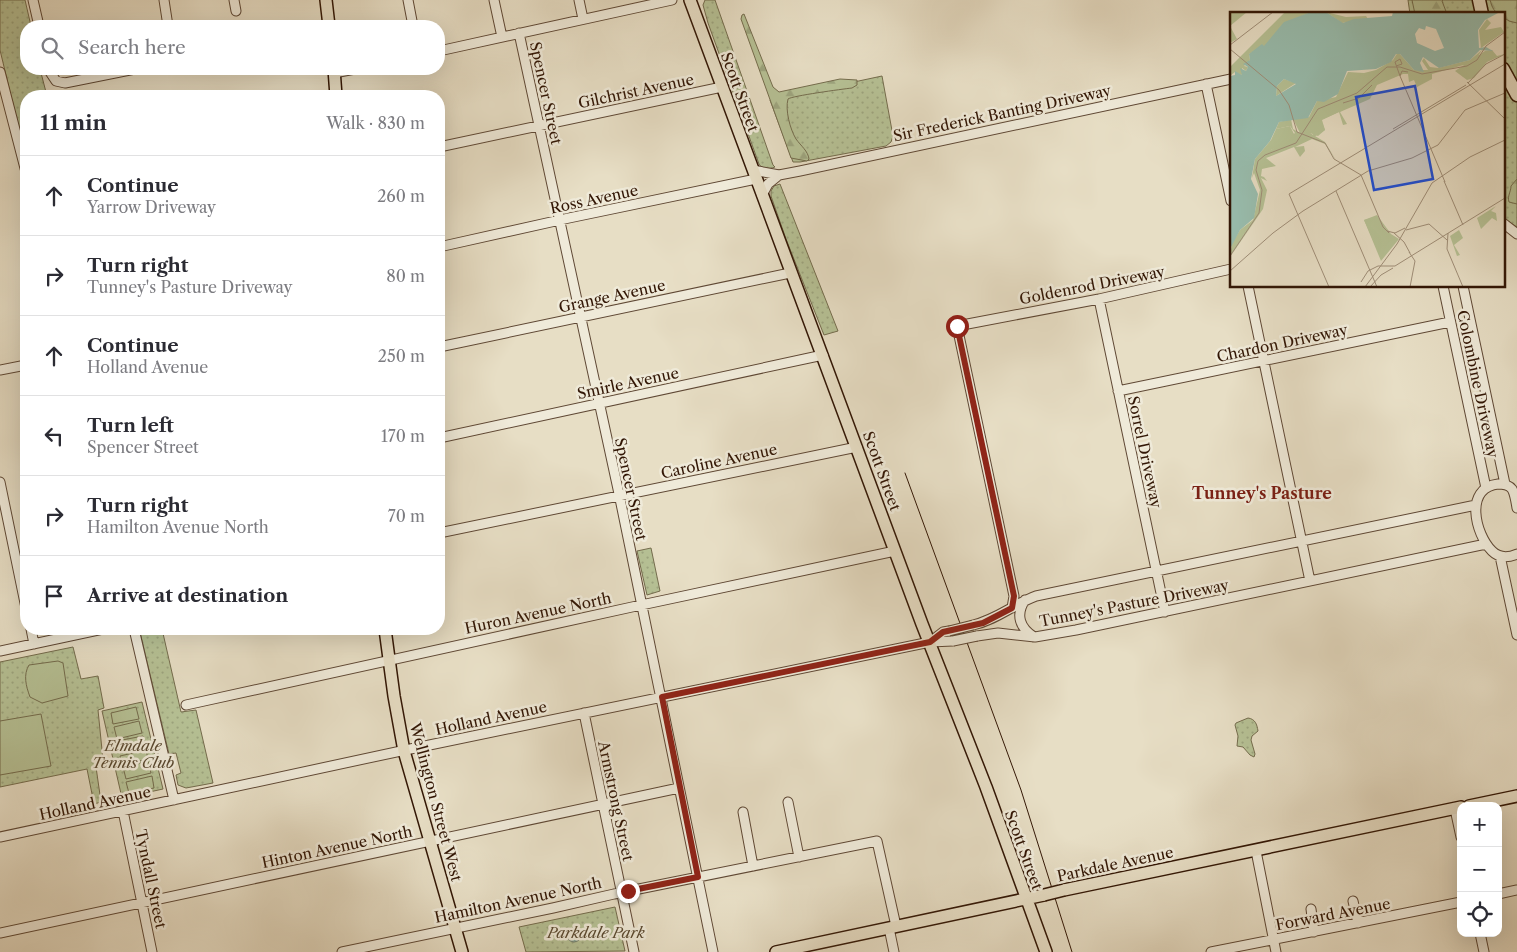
<!DOCTYPE html>
<html lang="en">
<head>
<meta charset="utf-8">
<style>
  body { margin:0; font-family:"Libre Caslon Text",serif; background:#f2f2f3; color:#2b2b33 }
  .controls { position:absolute; right:15px; bottom:15px; display:grid; overflow:hidden; border-radius:10px; box-shadow:0 5px 20px #0002 }
  .controls button { width:45px; height:45px; display:grid; place-items:center; padding:0; border:0; border-bottom:1px solid #e1e1e2; background:#fff; color:#2b2b33; font:25px sans-serif }
  .stop { position:absolute; width:15px; height:15px; margin:-11px; border:4px solid #8f2418; border-radius:50%; background:#fff }
  .stop.end { background:#8f2418; border-color:#fff; box-shadow:0 1px 5px #0008 }
  .list { margin:0; padding:0; list-style:none }
  h2 { display:flex; justify-content:space-between; align-items:center; height:65px; margin:0; padding:0 20px; font-size:21px }
  h2 small { font-size:16px; font-weight:400; color:#7c7c81 }
  .list li { display:grid; grid-template-columns:32px 1fr auto; gap:15px; align-items:center; box-sizing:border-box; height:80px; padding:0 20px; border-top:1px solid #e1e1e2 }
  .list b { display:block; font-size:19px; white-space:nowrap }
  .list p { margin:0; font-size:16px; white-space:nowrap; color:#7c7c81 }
  .list em { font-size:16px; font-style:normal; color:#7c7c81 }
  .icon { flex:none; width:28px; height:28px; fill:none; stroke:currentColor; stroke-width:2; stroke-linecap:round; stroke-linejoin:round }
  .map { position:relative; flex:none; width:1517px; height:952px; overflow:hidden }
  .search { position:absolute; background:#fff; box-shadow:0 5px 20px #0002; left:20px; top:20px; width:425px; height:55px; display:flex; align-items:center; gap:12px; box-sizing:border-box; padding:0 18px; border-radius:20px; color:#7c7c81; font-size:19px }
  .panel { position:absolute; background:#fff; box-shadow:0 5px 20px #0002; left:20px; top:90px; width:425px; height:545px; border-radius:20px }
  .map>svg:first-child { display:block }
</style>
</head>
<body>
<div class="map">
<svg width="1517" height="952" viewBox="0 0 1517 952">
  <defs>
    <pattern id="grass-dots" width="8" height="8" patternUnits="userSpaceOnUse" patternTransform="scale(1.25)"><rect width="8" height="8" fill="#b6c195"/><path d="M2 2h.1M6 6h.1" fill="none" stroke="#9da57f" stroke-width="1.8" stroke-linecap="round"/></pattern>
    <pattern id="forest-firs" width="22" height="20" patternUnits="userSpaceOnUse" patternTransform="scale(1.25)"><rect width="22" height="20" fill="#b6c195"/><path d="M5 1l3.5 6h-7zM16 11l3.5 6h-7z" fill="#9da57f"/></pattern>
    <pattern id="water-rules" width="6" height="5" patternUnits="userSpaceOnUse" patternTransform="scale(1.25)"><rect width="6" height="5" fill="#98bdae"/><path d="M0 2.5h6" fill="none" stroke="#83a294"/></pattern>
  </defs>
  <rect width="100%" height="100%" fill="#e7dec5"/>
  <filter id="stains"><feTurbulence type="fractalNoise" baseFrequency=".004" numOctaves="4"/><feColorMatrix values="0 0 0 0 .2 0 0 0 0 .09 0 0 0 0 .02 0 0 0 .5 -.17"/></filter>
  <radialGradient id="worn" r=".72"><stop offset=".6" stop-color="#630" stop-opacity="0"/><stop offset="1" stop-color="#630" stop-opacity=".3"/></radialGradient>
  <path fill="url(#grass-dots)" stroke="#746c4d" d="M0,0H25L31,26H26V69H40L47,96H26V159L0,50Z
    M705,0H715L773,165L775,167C769,169 762,170 759,164L708,23L703,5Z
    M1408,0H1517V227L1503,218V14H1410Z
    M882,76L893,136L891,142L886,146L800,162H793L770,100Z
    M780,184L838,331L824,335L786,239L771,196V191L774,186Z
    M651,548L660,591L647,595L637,551Z
    M142,629H162L181,712L196,710L213,783L186,788L178,785L176,775L181,773L176,753L169,754L140,632Z
    M73,647L81,679L98,676L104,708L98,710L103,760L96,767L101,802L94,804L87,769L0,787V662Z
    M142,702L163,789L122,798L102,711Z
    M1248,718C1255,719 1257,724 1258,731L1252,736L1251,740L1255,754L1254,757L1250,755L1243,747L1237,746L1238,736L1235,725L1236,723Z
    M615,907L625,951L526,952L519,927Z"/>
  <path fill="url(#forest-firs)" stroke="#746c4d" d="M1412,0H1443L1442,1L1447,14H1415Z
    M1490,0H1517V23L1509,21L1503,17V14C1494,14 1492,7 1490,0Z
    M744,14L773,87L779,92L840,79L857,80V85L852,88C843,89 791,96 788,99C785,110 790,129 796,139C801,146 808,151 809,159L807,161L791,158L741,19L742,15Z
    M1517,179V204L1509,202C1507,196 1511,192 1511,186Z"/>
  <path fill="#b6c195" stroke="#746c4d" d="M58,661L63,663L68,696L42,703L30,697C26,686 23,675 29,665Z
    M136,707L139,719L113,724L111,713Z
    M41,714L51,766L0,775V721Z
    M139,721L142,733L117,739L114,727Z
    M143,736L145,747L120,753L117,741Z
    M146,750L148,759L122,765L120,756Z
    M148,761L151,773L126,779L123,767Z
    M152,776L154,788L129,793L126,782Z"/>
  <path fill="url(#water-rules)" stroke="#6f7a6a" d="M567 935a7 7 0 1 1 14 0a7 7 0 1 1-14 0Z"/>
  <g fill="none" stroke-linecap="round" stroke-linejoin="round">
    <g stroke="#5f4835" stroke-width="11">
      <path id="minor" d="M33,0L39,26
        M164,0L168,26
        M234,0L236,11
        M408,0L413,26
        M494,0L502,37
        M579,0L583,19
        M519,33L618,489L713,952
        M439,51L672,0
        M48,69L56,81L65,83L135,69
        M0,72L26,172
        M334,73L355,69
        M1206,84L1231,201
        M439,147L722,87
        M753,170L779,175L800,171L1231,79
        M762,195L768,184L779,175
        M1503,223L1517,234
        M439,247L569,218L756,179
        M1248,286L1310,581
        M1443,286L1486,488
        M1463,286L1505,484
        M1099,299L1165,612
        M439,347L790,273
        M0,370L26,365
        M1118,391L1450,322
        M439,438L823,355
        M0,482L26,608
        M1517,508C1516,502 1515,494 1512,489C1509,485 1503,484 1498,484C1464,488 1475,534 1492,551C1499,558 1508,558 1517,554
        M439,533L857,447
        M1500,556L1517,635
        M1025,600C1015,615 1020,628 1034,637
        M1012,608L1014,596L957,326L1099,299L1231,269
        M973,625C996,620 1014,604 1036,596L1476,505
        M31,629L34,644
        M134,629L174,800
        M977,636L998,633L1035,637L1076,630L1486,544
        M930,642L943,632L949,631
        M0,651L103,629
        M186,705L632,607L895,551
        M584,713L634,952
        M788,802L799,857
        M1455,809L1461,837
        M123,811L152,952
        M743,812L753,866
        M0,837L415,748L930,642L953,641
        M1256,851L1276,952
        M1498,894L1517,890
        M1353,901L1358,923
        M1311,909L1314,932
        M889,928L894,952
        M0,933L679,788
        M1480,933L1484,952
        M342,952L553,908L614,894L877,841L896,926
        M1211,952L1461,902"/>
    </g>
    <g stroke="#321605" stroke-width="14">
      <path id="major" d="M326,0L329,26
        M690,0L922,624L986,787L1046,952
        M334,69L336,96
        M385,629L394,696L404,751L462,952
        M1469,806L1517,796
        M1064,890L1461,807
        M776,952L1044,895"/>
    </g>
    <g stroke="#321605" stroke-width="15">
      <path id="highway" d="M1479,0L1482,14
        M1503,69L1517,95"/>
    </g>
    <use href="#minor" stroke="#efead9" stroke-width="9"/>
    <use href="#major" stroke="#e7dec5" stroke-width="11"/>
    <use href="#highway" stroke="#e7dec5" stroke-width="12"/>
    <path stroke="#321605" stroke-width="1" d="M905,473L1021,790L1072,952"/>
    <g stroke="#5f4835" stroke-width="11" stroke-linecap="butt">
      <path id="minor-bridge" d="M949,631L973,625
        M953,641L977,636"/>
    </g>
    <g stroke="#321605" stroke-width="14" stroke-linecap="butt">
      <path id="major-bridge" d="M1044,895L1064,890"/>
    </g>
    <use href="#minor-bridge" stroke="#efead9" stroke-width="9"/>
    <use href="#major-bridge" stroke="#e7dec5" stroke-width="11"/>
  </g>
  <g fill="none" stroke-linecap="round" stroke-linejoin="round">
    <path stroke="#8f2418" stroke-width="6" d="M628,891L698,877L662,697L930,642L943,632L983,623L1012,608L1014,596L957,326"/>
  </g>
  <g text-anchor="middle" dominant-baseline="central" stroke-width="5" stroke-linejoin="round" paint-order="stroke">
    <g font-size="15" fill="#321605" stroke="#efead9">
      <text transform="translate(636 91) rotate(-12)">Gilchrist Avenue</text>
      <text transform="translate(740 92) rotate(70)">Scott Street</text>
      <text transform="translate(546 93) rotate(78)">Spencer Street</text>
      <text transform="translate(1002 113) rotate(-12)">Sir Frederick Banting Driveway</text>
      <text transform="translate(594 199) rotate(-12)">Ross Avenue</text>
      <text transform="translate(1092 285) rotate(-11)">Goldenrod Driveway</text>
      <text transform="translate(612 296) rotate(-12)">Grange Avenue</text>
      <text transform="translate(1282 343) rotate(-12)">Chardon Driveway</text>
      <text transform="translate(628 383) rotate(-12)">Smirle Avenue</text>
      <text transform="translate(1478 384) rotate(78)">Colombine Driveway</text>
      <text transform="translate(1145 452) rotate(78)">Sorrel Driveway</text>
      <text transform="translate(719 461) rotate(-12)">Caroline Avenue</text>
      <text transform="translate(882 471) rotate(70)">Scott Street</text>
      <text transform="translate(631 489) rotate(78)">Spencer Street</text>
      <text transform="translate(1134 603) rotate(-11)">Tunney's Pasture Driveway</text>
      <text transform="translate(538 613) rotate(-12)">Huron Avenue North</text>
      <text transform="translate(491 718) rotate(-12)">Holland Avenue</text>
      <text transform="translate(616 801) rotate(78)">Armstrong Street</text>
      <text transform="translate(436 802) rotate(75)">Wellington Street West</text>
      <text transform="translate(95 803) rotate(-12)">Holland Avenue</text>
      <text transform="translate(337 847) rotate(-12)">Hinton Avenue North</text>
      <text transform="translate(1024 850) rotate(70)">Scott Street</text>
      <text transform="translate(1115 864) rotate(-12)">Parkdale Avenue</text>
      <text transform="translate(151 879) rotate(78)">Tyndall Street</text>
      <text transform="translate(518 900) rotate(-12)">Hamilton Avenue North</text>
      <text transform="translate(1333 914) rotate(-11)">Forward Avenue</text>
    </g>
    <g font-size="15" font-style="italic" fill="#5a4930" stroke="#efead9">
      <text x="133" y="745">Elmdale<tspan x="133" dy="17">Tennis Club</tspan></text>
      <text x="596" y="932">Parkdale Park</text>
    </g>
    <g font-size="16" font-weight="bold" fill="#7a1f14" stroke="#efead9">
      <text x="1262" y="493">Tunney's Pasture</text>
    </g>
  </g>
  <g transform="translate(1230 12)">
    <rect width="275" height="275" fill="#e7dec5"/>
    <path d="M0,0H17L0,14L7,27L0,31ZM96,0L116,5L136,4L138,7L112,11ZM257,7L261,11L255,18L271,15L274,20L251,36L249,18ZM252,38L244,50L202,62V67L187,75L184,68L179,70L178,62H173L147,73L140,87L110,100L117,112L113,113L109,100L91,108L95,118L88,124L80,121L95,130L107,150L95,132L82,127L65,135L74,134L75,139L70,145L64,135L36,146L46,154L32,157L31,164L34,165L37,169L31,166L37,178L33,197L0,245L2,231L10,218L23,208L30,178L24,161L22,166L25,147L41,128V138L65,121L60,114L46,117L49,110L61,107L63,117L70,121L63,107L79,105L87,89L106,85L118,60L134,61L146,58L163,48L168,40L184,58H198L192,49L194,46L200,55L208,56L240,48ZM262,38L267,44L275,42L257,50L244,66L237,68L225,59L255,39ZM54,67L66,71L46,84L47,74ZM266,194L261,199L266,201L267,209L262,206L251,217L247,206ZM147,203L161,222L169,227L151,249L134,208ZM229,218L233,226L224,233L230,243L227,244L220,224Z" fill="#b6c195"/>
    <path d="M55,0H81L56,11L34,35L19,42L20,48L14,54L18,55L16,59L12,56V63L5,60L0,64V55ZM127,67H136L135,74L115,84V77ZM106,93L111,95V99L92,108L95,118L84,125L80,115L88,103ZM60,114L66,126L41,138V128L46,117ZM141,206L138,210L159,223L158,235L153,233L147,237L134,208Z" fill="#b6c195"/>
    <path d="M81,0H96L113,11L124,7L162,4L163,0H270L255,8L248,18L249,36L256,35L263,39L250,38L240,48L209,56L193,45L190,51L194,60L184,58L170,42H166L161,50L146,57L117,59L108,82L94,90L87,89L78,106L49,110L40,129L25,147L21,167L28,182L24,206L10,218L0,237V64L5,63V59L12,63L10,56L16,59L18,55L13,52L20,48L19,42L32,32L34,34L54,10ZM196,14L206,17L214,36L205,39L187,31L185,22L189,16L195,18ZM54,67L66,72L46,84L47,74Z" fill="#98bdae" fill-rule="evenodd"/>
    <path fill="none" stroke="#9f8e78" stroke-width="1" d="M0,33L43,0M0,37L49,78L59,93L67,120L95,131L104,147L131,163L153,215L159,221M166,54L172,52L170,47L165,50L170,64L172,59L178,60M170,64L215,170M237,70L275,107M238,71L256,52L275,42M113,91L129,86L142,73M163,117L236,73M214,169L233,213M106,179L147,275M176,218L199,212L217,228M157,219L165,221L175,216M164,221L174,230L180,241M218,221L217,237L233,275M179,240L185,249L180,275M0,244L29,201L32,178L26,158L28,149L35,143L66,131L88,97L127,81L157,55H170L192,62L237,54L247,48L256,34L275,20M0,259L43,221L73,199L138,159L182,146L208,133L235,98L275,81M131,270L138,259L148,254H165L275,186M99,275L59,182L275,52M135,275L167,232L202,171L240,145L275,128M140,275L151,263L163,256"/>
    <path fill="#1d4ed8" fill-opacity="0.15" stroke="#1d4ed8" stroke-width="2.5" d="M185,74L203,167L144,178L126,85Z"/>
    <rect width="275" height="275" fill="none" stroke="#321605" stroke-width="2.5"/>
  </g>
  <rect width="100%" height="100%" filter="url(#stains)"/>
  <rect width="100%" height="100%" fill="url(#worn)"/>
</svg>
<div class="controls">
<button>+</button>
<button>−</button>
<button><svg class="icon" aria-label="locate" viewBox="0 0 24 24"><circle cx="12" cy="12" r="6"/><path d="M12 2v4M12 18v4M2 12h4M18 12h4"/></svg></button>
</div>
<div class="stop" style="left:957px;top:326px"></div>
<div class="stop end" style="left:628px;top:891px"></div>
<div class="search"><svg class="icon" aria-label="search" viewBox="0 0 24 24"><circle cx="10" cy="10" r="6"/><path d="M15 15l6 6"/></svg>Search here</div>
<section class="panel">
<h2>11 min<small>Walk · 830 m</small></h2>
<ul class="list">
<li><svg class="icon" aria-label="ahead" viewBox="0 0 24 24"><path d="M12 20V5M6 11l6-6 6 6"/></svg><div><b>Continue</b><p>Yarrow Driveway</p></div><em>260 m</em></li>
<li><svg class="icon" aria-label="right" viewBox="0 0 24 24"><path d="M7 20v-9h11M14 6l5 5-5 5"/></svg><div><b>Turn right</b><p>Tunney's Pasture Driveway</p></div><em>80 m</em></li>
<li><svg class="icon" aria-label="ahead" viewBox="0 0 24 24"><path d="M12 20V5M6 11l6-6 6 6"/></svg><div><b>Continue</b><p>Holland Avenue</p></div><em>250 m</em></li>
<li><svg class="icon" aria-label="left" viewBox="0 0 24 24"><path d="M17 20v-9H6M10 6l-5 5 5 5"/></svg><div><b>Turn left</b><p>Spencer Street</p></div><em>170 m</em></li>
<li><svg class="icon" aria-label="right" viewBox="0 0 24 24"><path d="M7 20v-9h11M14 6l5 5-5 5"/></svg><div><b>Turn right</b><p>Hamilton Avenue North</p></div><em>70 m</em></li>
<li><svg class="icon" aria-label="arrive" viewBox="0 0 24 24"><path d="M6 21V4h12l-3 4 3 4H6"/></svg><div><b>Arrive at destination</b></div></li>
</ul>
</section>
</div>
</body>
</html>
